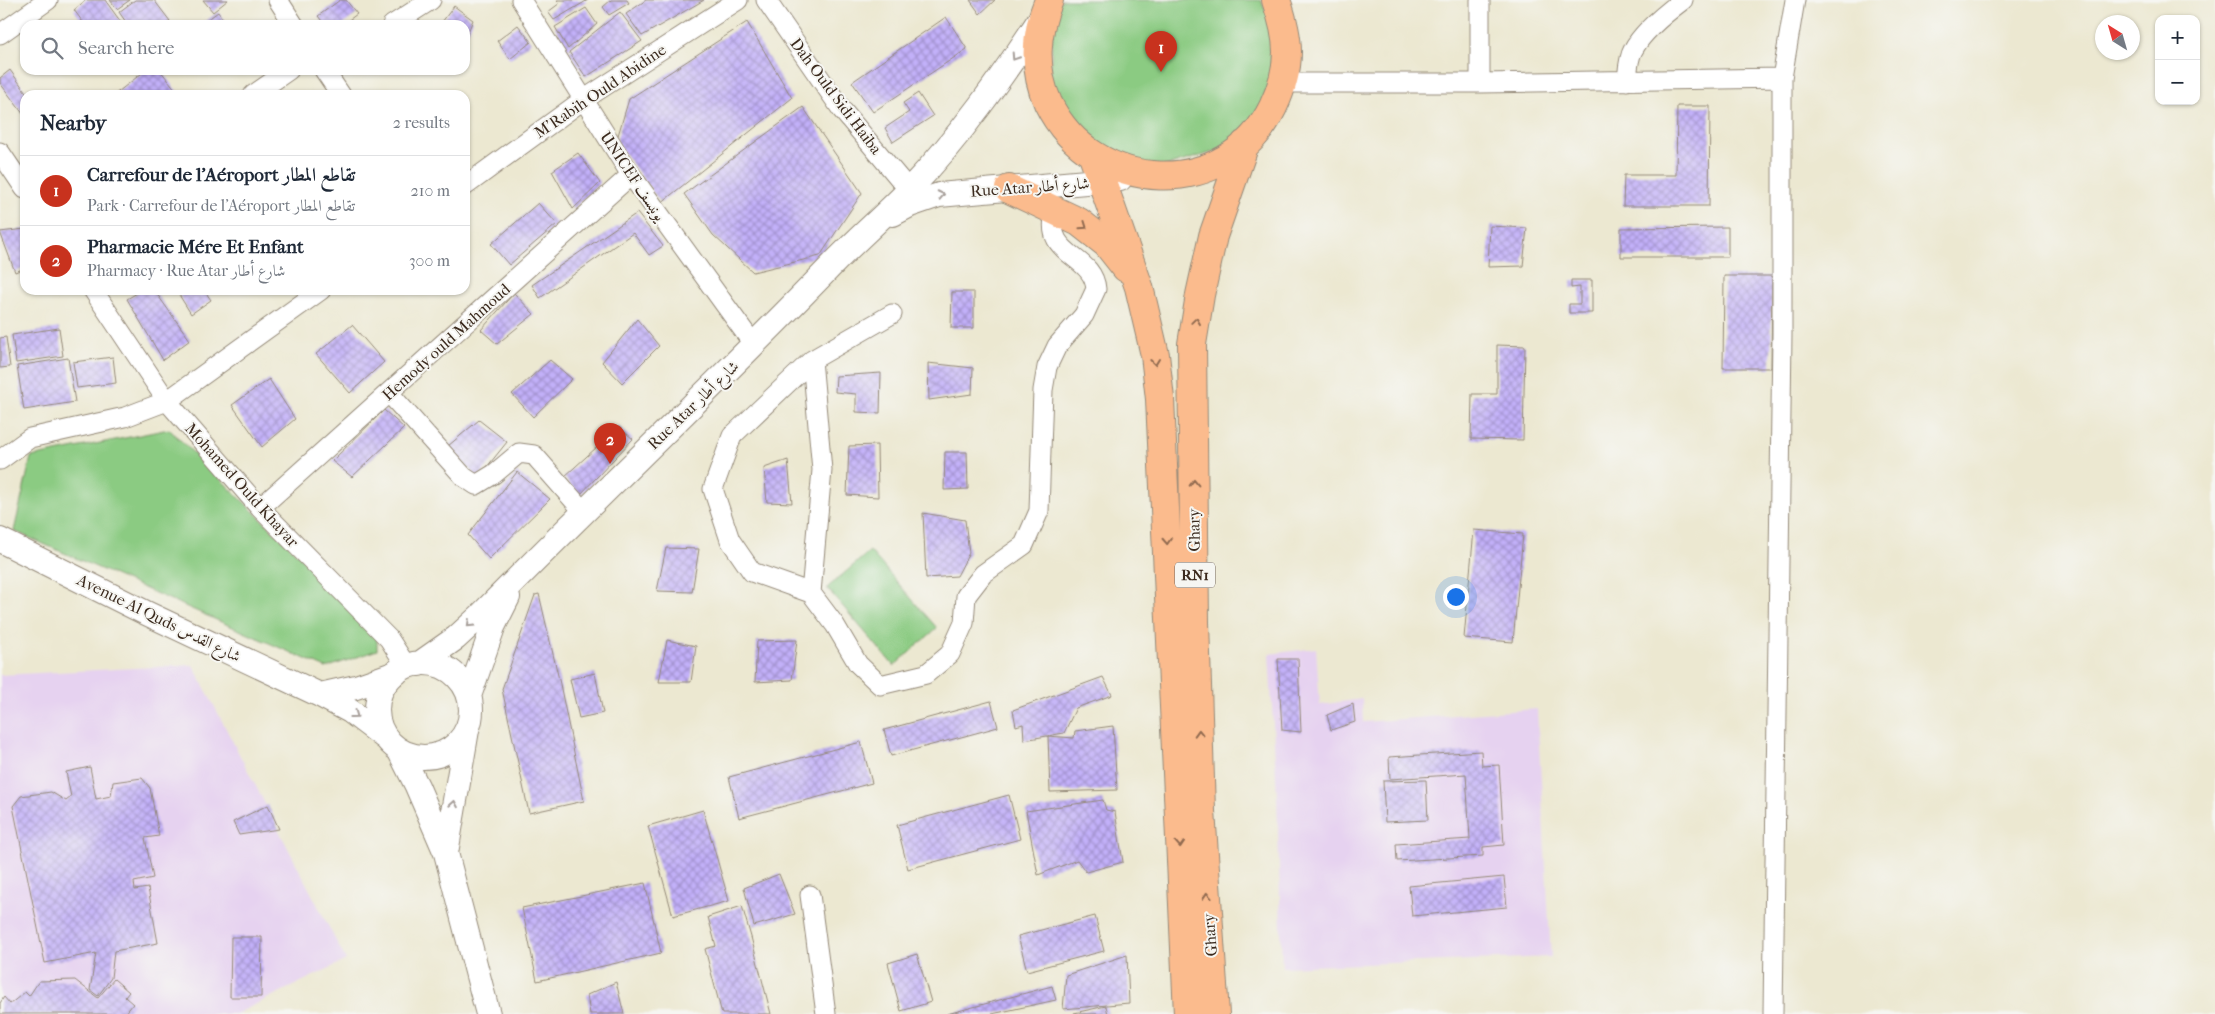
<!DOCTYPE html>
<html lang="en">
<head>
<meta charset="utf-8">
<style>
  body { margin:0; font-family:"IM FELL French Canon",Amiri,serif; background:#f2f2f3; color:#1f2937 }
  .controls { position:absolute; right:15px; top:15px; display:grid; overflow:hidden; border-radius:10px; box-shadow:0 1px 4px #0004 }
  .controls button { width:45px; height:45px; display:grid; place-items:center; padding:0; border:0; border-bottom:1px solid #e0e1e3; background:#fff; color:#1f2937; font:25px sans-serif }
  .compass { position:absolute; left:2095px; top:15px; width:45px; height:45px; border-radius:50%; background:#fff; box-shadow:0 1px 4px #0004; rotate:323deg }
  .you { position:absolute; left:1455px; top:596px; width:18px; height:18px; margin:-12px; border:4px solid #fff; border-radius:50%; background:#1a73e8; box-shadow:0 0 0 8px #1a73e833 }
  .badge { display:grid; place-items:center; width:32px; height:32px; border-radius:50%; background:#c8321e; color:#fff; font-size:16px; font-weight:700 }
  .pin { position:absolute; translate:-50% -41px; filter:drop-shadow(0 1px 2px #0008) }
  .pin::after { content:''; position:absolute; top:26px; width:18px; height:15px; background:inherit; clip-path:polygon(0 0,100% 0,50% 100%) }
  .list { margin:0; padding:0; list-style:none }
  h2 { display:flex; justify-content:space-between; align-items:center; height:65px; margin:0; padding:0 20px; font-size:21px }
  h2 small { font-size:16px; font-weight:400; color:#747a83 }
  .list li { display:grid; grid-template-columns:32px 1fr auto; gap:15px; align-items:center; box-sizing:border-box; height:70px; padding:0 20px; border-top:1px solid #e0e1e3 }
  .list b { display:block; font-size:19px; white-space:nowrap }
  .list p { margin:0; font-size:16px; white-space:nowrap; color:#747a83 }
  .list em { font-size:16px; font-style:normal; color:#747a83 }
  .icon { flex:none; width:28px; height:28px; fill:none; stroke:currentColor; stroke-width:2; stroke-linecap:round; stroke-linejoin:round }
  .map { position:relative; flex:none; width:2215px; height:1014px; overflow:hidden }
  .search { position:absolute; background:#fff; box-shadow:0 1px 4px #0004; left:20px; top:20px; width:450px; height:55px; display:flex; align-items:center; gap:12px; box-sizing:border-box; padding:0 18px; border-radius:15px; color:#747a83; font-size:19px }
  .panel { position:absolute; background:#fff; box-shadow:0 1px 4px #0004; left:20px; top:90px; width:450px; height:205px; border-radius:15px }
  .map>svg:first-child { display:block }
</style>
</head>
<body>
<div class="map">
<svg width="2215" height="1014" viewBox="0 0 2215 1014">
  <defs>
    <pattern id="building-cross-hatch" width="8" height="8" patternUnits="userSpaceOnUse" patternTransform="scale(1.25)"><rect width="8" height="8" fill="#c2b0f9"/><path d="M0 0l8 8M0 8l8-8" fill="none" stroke="#9f8fc9"/></pattern>
  </defs>
  <rect width="100%" height="100%" fill="#f6f6f2"/>
  <filter id="ink" filterUnits="userSpaceOnUse"><feTurbulence type="fractalNoise" baseFrequency=".02" numOctaves="2"/><feDisplacementMap in="SourceGraphic" scale="10" xChannelSelector="R" yChannelSelector="G"/><feConvolveMatrix kernelMatrix="1 2 1 2 8 2 1 2 1" color-interpolation-filters="sRGB"/></filter>
  <filter id="wash" filterUnits="userSpaceOnUse"><feTurbulence type="fractalNoise" baseFrequency=".0096" numOctaves="4" result="noise"/><feDisplacementMap in="SourceGraphic" scale="20" xChannelSelector="R" yChannelSelector="G"/><feGaussianBlur stdDeviation="1.12" result="paint"/><feColorMatrix in="noise" values="0 0 0 0 0 0 0 0 0 0 0 0 0 0 0 0 0 1.4 0 .05"/><feComposite in="paint" operator="in"/></filter>
  <g filter="url(#wash)">
    <rect width="100%" height="100%" fill="#ece8d1"/>
    <path fill="#e6d2f0" d="M1316,648L1320,705L1362,699L1363,722L1537,709L1551,957L1282,967L1277,795L1269,654Z
      M193,665L346,960L236,1014H0V675Z"/>
    <path fill="#8bcb82" stroke="#637a50" d="M1061,0H1261L1271,23L1276,58L1268,94L1251,125L1224,149L1156,169L1089,145L1050,86L1053,15Z
      M169,429L377,632V650L326,668L14,531L31,457Z
      M870,551L937,628L894,666L827,588Z"/>
    <g id="blocks">
      <path fill="url(#building-cross-hatch)" d="M86,0H105L123,25H85L74,10Z
        M110,0H130L117,9Z
        M135,0H154L170,21L165,25H128L119,12Z
        M203,0H228L213,12Z
        M340,0H346L357,14L342,25H325L318,16Z
        M557,0H588L554,20L548,12L560,3Z
        M611,0H627L629,3L609,15L603,7Z
        M646,0H704L642,36L626,14Z
        M970,0H995L980,14Z
        M454,6L473,20L465,39V25H446L442,22Z
        M586,8L597,24L568,49L555,27Z
        M218,12L227,25H200Z
        M620,12L642,41L586,77L569,52Z
        M946,17L967,49L873,112L852,82Z
        M747,22L792,98L661,203L616,142L629,99Z
        M518,25L531,42L510,59L497,41Z
        M10,70L28,95H25L24,115L0,83V78Z
        M146,70H160L180,95H114Z
        M918,93L933,116L893,142L885,128L909,112L903,103Z
        M1677,106H1710L1709,206H1623L1624,175H1676Z
        M803,107L862,193L820,256L753,272L713,235L684,194Z
        M578,153L600,183L573,209L552,171Z
        M538,203L557,224L509,265L491,244Z
        M637,213L663,246L649,255L633,233L540,298L532,285Z
        M1490,226L1527,228L1523,266L1488,267Z
        M1728,227V257H1621V228Z
        M25,229V268L15,272L0,232Z
        M1724,276H1772L1771,368H1723Z
        M1571,280H1592V313H1569V304H1580V287L1571,288Z
        M142,290H154L190,340L163,360L127,299Z
        M176,290H204L211,300L191,314Z
        M952,292H974V328H951Z
        M514,293L534,314L497,344L481,330Z
        M637,319L659,346L622,383L602,362Z
        M352,325L384,362L350,393L316,354Z
        M59,328L63,356L16,363L12,335Z
        M6,337L10,367L0,368V338Z
        M1497,345L1525,346L1523,440L1471,439L1472,394H1497Z
        M113,357L116,383L77,388L73,362Z
        M68,358L75,402L24,410L17,366Z
        M550,360L572,379L533,417L512,394Z
        M928,363L973,368L972,394L929,400Z
        M881,373L880,413L856,412V394L835,392L836,376Z
        M269,379L295,419L262,447L232,405Z
        M384,410L404,428L352,477L332,461Z
        M479,420L507,442L478,478L448,446Z
        M619,427L633,439L579,496L564,477Z
        M877,445L878,497L847,495L849,446Z
        M945,452H967L968,489L944,490Z
        M788,460L792,503L767,502L764,468Z
        M517,472L550,499L489,559L468,535Z
        M923,513L965,520L969,553L957,576L926,578Z
        M1474,530L1523,534L1513,642L1464,638Z
        M666,548L699,549L692,592L657,591Z
        M539,594L560,684L584,801L529,813L502,689L535,595Z
        M667,640L696,646L691,682H659Z
        M797,640L792,680L755,682L757,641Z
        M1278,659H1298L1301,732L1282,730Z
        M595,673L603,713L579,718L570,679Z
        M1103,677L1112,695L1076,708L1064,733L1024,740L1023,724L1016,726L1013,710Z
        M991,701L998,727L891,756L884,730Z
        M1353,704L1355,722L1331,730L1327,715Z
        M1113,726L1117,790L1050,792L1048,736L1074,738L1075,731Z
        M861,742L872,783L739,818L729,777Z
        M1481,751L1482,766L1499,765L1504,845L1483,847V856L1397,861L1396,844L1470,839L1466,774L1390,779L1389,757Z
        M90,767L96,799L111,796L113,782L142,778L150,788L159,836L145,838L153,878L134,882L135,890L148,888L158,943L114,951L111,978L98,996L90,990L96,953L45,963L13,806L21,796L51,792L66,801L71,797L66,772Z
        M1426,780L1428,820L1385,822L1383,781Z
        M1009,795L1020,839L908,869L897,825Z
        M1103,800L1106,810L1115,812L1123,862L1086,872L1077,860L1038,875L1026,811Z
        M268,805L279,829L239,835L233,822Z
        M703,810L729,901L673,916L648,826Z
        M779,874L795,914L754,926L744,888Z
        M1504,877L1507,907L1412,916L1409,886Z
        M645,883L661,953L537,981L522,908Z
        M742,906L751,937L771,1014H722L705,949L716,946L708,917Z
        M1095,916L1104,951L1027,971L1018,936Z
        M231,937H262L261,997H230Z
        M917,954L931,1002L901,1011L888,963Z
        M1127,955L1129,1003L1063,1009L1066,975Z
        M114,979L129,992L125,997L133,1004L125,1014H0V1003L4,997L10,1004L25,992L29,996L39,981L75,980L98,998Z
        M616,982L624,1014H590L587,995Z
        M1052,986L1056,1000L992,1014H947Z
        M1106,1006L1108,1014H1074V1013Z"/>
    </g>
  </g>
  <g filter="url(#ink)">
    <use href="#blocks" fill-opacity="0" stroke="#948978" stroke-width="1"/>
    <g fill="none" stroke-linecap="round" stroke-linejoin="round">
      <g stroke="#948978" stroke-width="21">
        <path id="minor" d="M278,0L294,25
          M521,0L631,175L754,345
          M766,0L842,110L909,190
          M1480,0V83
          M392,25L431,0
          M0,34L48,0
          M324,70L341,95
          M1627,81C1628,71 1628,59 1633,50C1642,32 1667,12 1683,0
          M1283,83H1480L1782,78
          M253,95L289,70
          M0,152L25,189
          M465,186L583,100L738,0
          M93,290L167,401L260,508L389,639L407,667
          M892,314L812,360L732,436L713,489L730,540L752,572L811,593L835,625L858,664L880,685L926,674L950,654L964,623L966,596L983,574L1024,545L1039,511L1043,390L1047,367L1057,346L1084,315L1096,289C1093,253 1041,257 1056,210
          M389,393L464,477L476,485L494,474L519,453L534,455L584,512
          M0,460L30,438L125,417L167,401L321,290
          M260,508L631,175
          M811,593L822,470L812,360
          M810,895L826,1014
          M1773,1014L1782,334V78L1795,0"/>
      </g>
      <g stroke="#948978" stroke-width="26">
        <path id="tertiary" d="M893,214L910,205L939,195L1120,179
          M0,540L144,612L320,695L350,711L387,739
          M377 710a47 47 0 1 1 94 0a47 47 0 1 1-94 0Z
          M419,664L456,638L481,615C597,497 717,384 832,265C857,239 884,216 909,190C960,137 1002,77 1042,16
          M320,695L356,687L396,673
          M469,696L493,627L508,597
          M399,750L417,786L446,853L488,1014
          M446,853L467,730"/>
      </g>
      <g stroke="#948978" stroke-width="30">
        <path id="trunk" d="M1049,0C1035,33 1033,70 1048,103C1093,196 1227,202 1273,107C1281,90 1287,71 1287,52C1287,34 1282,17 1276,0
          M1093,156L1139,287L1155,355L1160,399L1188,1014
          M1009,189L1079,222L1107,244L1126,268
          M1215,1014L1201,811L1195,622L1192,344L1200,295L1213,236L1245,144"/>
      </g>
      <use href="#minor" stroke="#fff" stroke-width="19"/>
      <use href="#tertiary" stroke="#fff" stroke-width="24"/>
      <use href="#trunk" stroke="#fbbb8d" stroke-width="28"/>
    </g>
    <defs><path id="oneway-chevron" d="M-2-3.5L2.5 0L-2 3.5" fill="none" stroke-width="1.6" stroke-linecap="round" stroke-linejoin="round" transform="scale(1.25)"/></defs>
    <g stroke="#a79f9a">
      <use href="#oneway-chevron" transform="translate(1015 57) rotate(123)"/>
      <use href="#oneway-chevron" transform="translate(941 195) rotate(-12)"/>
      <use href="#oneway-chevron" transform="translate(470 624) rotate(137)"/>
      <use href="#oneway-chevron" transform="translate(355 715) rotate(36)"/>
      <use href="#oneway-chevron" transform="translate(454 804) rotate(-80)"/>
    </g>
    <g stroke="#916b50">
      <use href="#oneway-chevron" transform="translate(1084 226) rotate(35)"/>
      <use href="#oneway-chevron" transform="translate(1196 321) rotate(-82)"/>
      <use href="#oneway-chevron" transform="translate(1155 362) rotate(83)"/>
      <use href="#oneway-chevron" transform="translate(1194 483) rotate(-91)"/>
      <use href="#oneway-chevron" transform="translate(1167 541) rotate(87)"/>
      <use href="#oneway-chevron" transform="translate(1199 733) rotate(-92)"/>
      <use href="#oneway-chevron" transform="translate(1180 844) rotate(87)"/>
      <use href="#oneway-chevron" transform="translate(1207 896) rotate(-94)"/>
    </g>
  </g>
  <g text-anchor="middle" dominant-baseline="central" stroke-width="4" stroke-linejoin="round" paint-order="stroke">
    <rect fill="#f6f6f2" stroke="#73675e" stroke-width="1" x="1175" y="562.5" width="40" height="25" rx="4"/>
    <g font-size="15" font-weight="bold" fill="#3b2a1e">
      <text x="1195" y="575">RN1</text>
    </g>
    <g font-size="16" fill="#3b2a1e" stroke="#f6f6f2">
      <text transform="translate(600 91) rotate(-34)">M'Rabih Ould Abidine</text>
      <text transform="translate(836 96) rotate(53)">Dah Ould Sidi Haiba</text>
      <text transform="translate(633 176) rotate(56)">UNICEF يونيسف</text>
      <text transform="translate(1030 187) rotate(-4)">Rue Atar شارع أطار</text>
      <text transform="translate(446 342) rotate(-42)">Hemody ould Mahmoud</text>
      <text transform="translate(693 405) rotate(-44)">Rue Atar شارع أطار</text>
      <text transform="translate(242 485) rotate(48)">Mohamed Ould Khayar</text>
      <text transform="translate(1194 530) rotate(-91)">Ghary</text>
      <text transform="translate(159 618) rotate(26)">Avenue Al Quds شارع القدس</text>
      <text transform="translate(1210 935) rotate(-94)">Ghary</text>
    </g>
  </g>
</svg>
<div class="controls">
<button>+</button>
<button>−</button>
</div>
<svg class="compass" viewBox="-18 -18 36 36"><path d="M0-13l5 13h-10z" fill="#e53935"/><path d="M0 13l5-13h-10z" fill="#747a83"/></svg>
<div class="you"></div>
<div class="pin badge" style="left:1161px;top:72px">1</div>
<div class="pin badge" style="left:610px;top:464px">2</div>
<div class="search"><svg class="icon" aria-label="search" viewBox="0 0 24 24"><circle cx="10" cy="10" r="6"/><path d="M15 15l6 6"/></svg>Search here</div>
<section class="panel">
<h2>Nearby<small>2 results</small></h2>
<ul class="list">
<li><span class="badge">1</span><div><b>Carrefour de l'Aéroport تقاطع المطار</b><p>Park · Carrefour de l'Aéroport تقاطع المطار</p></div><em>210 m</em></li>
<li><span class="badge">2</span><div><b>Pharmacie Mére Et Enfant</b><p>Pharmacy · Rue Atar شارع أطار</p></div><em>300 m</em></li>
</ul>
</section>
</div>
</body>
</html>
